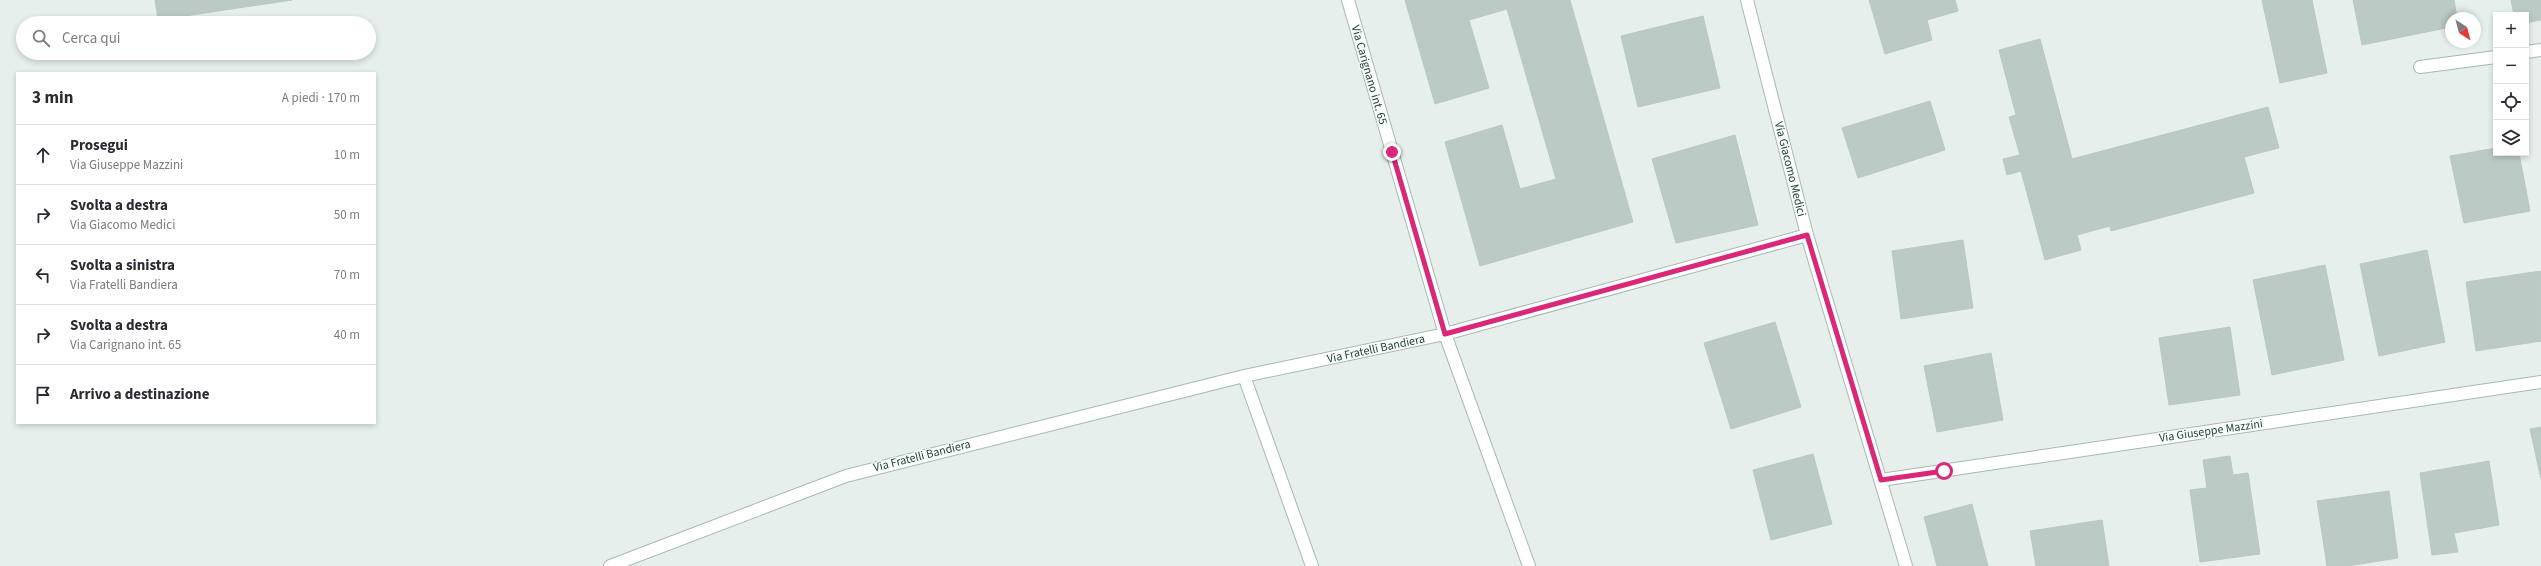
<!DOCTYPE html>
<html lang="it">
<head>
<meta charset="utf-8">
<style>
  body { margin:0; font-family:"Source Sans 3",sans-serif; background:#f2f2f3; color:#2b2b33 }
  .controls { position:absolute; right:12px; top:12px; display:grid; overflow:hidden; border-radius:0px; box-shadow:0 2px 6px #0003 }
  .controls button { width:36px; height:36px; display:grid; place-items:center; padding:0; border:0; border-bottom:1px solid #e1e1e2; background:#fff; color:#2b2b33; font:20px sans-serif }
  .compass { position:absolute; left:2445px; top:12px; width:36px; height:36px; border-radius:50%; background:#fff; box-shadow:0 2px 6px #0003; rotate:144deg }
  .stop { position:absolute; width:12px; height:12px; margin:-9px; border:3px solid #db2777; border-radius:50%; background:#fff }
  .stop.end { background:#db2777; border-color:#fff; box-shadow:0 1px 4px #0008 }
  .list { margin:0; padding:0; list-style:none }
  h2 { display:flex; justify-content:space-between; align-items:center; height:52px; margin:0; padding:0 16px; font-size:17px }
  h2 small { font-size:13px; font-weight:400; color:#7c7c81 }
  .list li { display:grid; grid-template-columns:26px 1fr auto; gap:12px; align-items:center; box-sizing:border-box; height:60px; padding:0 16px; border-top:1px solid #e1e1e2 }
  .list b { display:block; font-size:15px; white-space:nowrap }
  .list p { margin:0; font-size:13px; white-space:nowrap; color:#7c7c81 }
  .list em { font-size:13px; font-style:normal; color:#7c7c81 }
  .icon { flex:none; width:22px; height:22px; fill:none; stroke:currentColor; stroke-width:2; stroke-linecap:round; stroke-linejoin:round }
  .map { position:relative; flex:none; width:2541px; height:566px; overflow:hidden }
  .search { position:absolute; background:#fff; box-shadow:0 2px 6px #0003; left:16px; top:16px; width:360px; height:44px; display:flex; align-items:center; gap:10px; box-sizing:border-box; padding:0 14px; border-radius:22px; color:#7c7c81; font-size:15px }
  .panel { position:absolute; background:#fff; box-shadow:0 2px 6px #0003; left:16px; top:72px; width:360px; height:352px; border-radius:0px }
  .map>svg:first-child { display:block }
</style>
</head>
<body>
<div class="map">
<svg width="2541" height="566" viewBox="0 0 2541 566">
  <rect width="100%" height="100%" fill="#e6efeb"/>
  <path fill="#bbcac4" stroke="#b8c9c2" d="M155,0H292L158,20Z
    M1405,0H1570L1633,222L1480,266L1445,142L1502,125L1520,189L1556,179L1507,9L1469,20L1489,88L1435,104Z
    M1869,0H1955L1958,11L1927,20L1932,40L1885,54Z
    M2262,0H2312L2327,73L2280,83Z
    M2353,0H2454L2457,18H2451V27L2362,45Z
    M2511,0H2541V20L2526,23V15H2514Z
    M1703,16L1720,88L1638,107L1621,36Z
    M2040,39L2072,159L2268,107L2279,148L2244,157L2254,193L2111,231L2110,226L2077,235L2081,250L2045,260L2021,171L2007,175L2003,159L2020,155L2009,117L2016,115L1999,50Z
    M1930,101L1945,150L1858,178L1842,128Z
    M1735,135L1758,225L1676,243L1652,159Z
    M2496,148V153H2519L2530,211L2464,223L2450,156Z
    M1963,240L1973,308L1901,319L1892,251Z
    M2427,250L2445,342L2379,356L2360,264Z
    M2325,265L2344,360L2272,375L2253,280Z
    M2541,271V341L2476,351L2466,282Z
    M1775,322L1801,407L1731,429L1704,343Z
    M2230,327L2240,395L2169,405L2159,338Z
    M1991,353L2003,420L1937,432L1924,366Z
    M2541,427V479L2530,429Z
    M1813,454L1832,524L1771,540L1753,470Z
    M2230,456L2233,475L2248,473L2260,554L2200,562L2190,490L2207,488L2203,460Z
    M2489,461L2499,525L2454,533L2458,552L2432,555L2420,473Z
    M2389,491L2398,558L2348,566H2327L2317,501Z
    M1972,504L1988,566H1937L1924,517Z
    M2102,520L2109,566H2036L2030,531Z"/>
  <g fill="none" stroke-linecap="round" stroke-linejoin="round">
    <g stroke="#a8b8b2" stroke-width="14">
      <path id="minor" d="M1348,0L1445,334L1529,566
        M1747,0L1807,235L1906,566
        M2526,52L2541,50
        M2420,67L2496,57
        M1244,376L1312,566
        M1881,480L2541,382
        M610,566L846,476L1244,376L1445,334L1807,235"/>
    </g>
    <use href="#minor" stroke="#fff" stroke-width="12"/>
  </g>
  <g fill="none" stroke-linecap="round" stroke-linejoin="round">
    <path stroke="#db2777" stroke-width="5" d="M1392,152L1445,334L1807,235L1881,480L1944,471"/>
  </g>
  <g text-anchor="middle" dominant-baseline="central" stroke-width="3" stroke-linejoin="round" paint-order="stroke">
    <g font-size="12" fill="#24423a" stroke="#f7fbf9">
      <text transform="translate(1369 75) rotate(74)">Via Carignano int. 65</text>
      <text transform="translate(1790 169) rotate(76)">Via Giacomo Medici</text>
      <text transform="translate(1376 349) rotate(-12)">Via Fratelli Bandiera</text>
      <text transform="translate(2211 431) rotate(-8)">Via Giuseppe Mazzini</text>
      <text transform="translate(922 456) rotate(-14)">Via Fratelli Bandiera</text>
    </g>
  </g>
</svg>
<div class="controls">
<button>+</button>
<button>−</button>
<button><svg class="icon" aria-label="locate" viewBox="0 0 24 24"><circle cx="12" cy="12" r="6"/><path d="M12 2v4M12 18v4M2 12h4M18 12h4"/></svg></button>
<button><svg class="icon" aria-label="layers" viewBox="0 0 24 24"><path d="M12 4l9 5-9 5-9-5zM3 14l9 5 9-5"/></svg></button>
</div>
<svg class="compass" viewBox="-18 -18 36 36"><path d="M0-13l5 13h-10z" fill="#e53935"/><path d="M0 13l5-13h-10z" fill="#7c7c81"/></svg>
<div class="stop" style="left:1944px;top:471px"></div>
<div class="stop end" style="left:1392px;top:152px"></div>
<div class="search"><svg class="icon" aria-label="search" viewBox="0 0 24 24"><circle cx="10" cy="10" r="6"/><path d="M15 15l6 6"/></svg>Cerca qui</div>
<section class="panel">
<h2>3 min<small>A piedi · 170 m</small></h2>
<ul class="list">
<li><svg class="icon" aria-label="ahead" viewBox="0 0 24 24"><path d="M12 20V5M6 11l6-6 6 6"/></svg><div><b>Prosegui</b><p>Via Giuseppe Mazzini</p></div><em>10 m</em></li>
<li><svg class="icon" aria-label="right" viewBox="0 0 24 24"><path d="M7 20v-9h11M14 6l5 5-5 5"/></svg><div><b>Svolta a destra</b><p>Via Giacomo Medici</p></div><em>50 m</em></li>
<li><svg class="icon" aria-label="left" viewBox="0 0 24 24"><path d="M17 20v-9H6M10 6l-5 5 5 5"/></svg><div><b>Svolta a sinistra</b><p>Via Fratelli Bandiera</p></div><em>70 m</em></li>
<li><svg class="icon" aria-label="right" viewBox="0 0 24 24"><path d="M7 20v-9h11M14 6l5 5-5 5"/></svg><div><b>Svolta a destra</b><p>Via Carignano int. 65</p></div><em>40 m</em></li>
<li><svg class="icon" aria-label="arrive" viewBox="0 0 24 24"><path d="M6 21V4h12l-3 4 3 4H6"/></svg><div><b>Arrivo a destinazione</b></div></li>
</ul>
</section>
</div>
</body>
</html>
